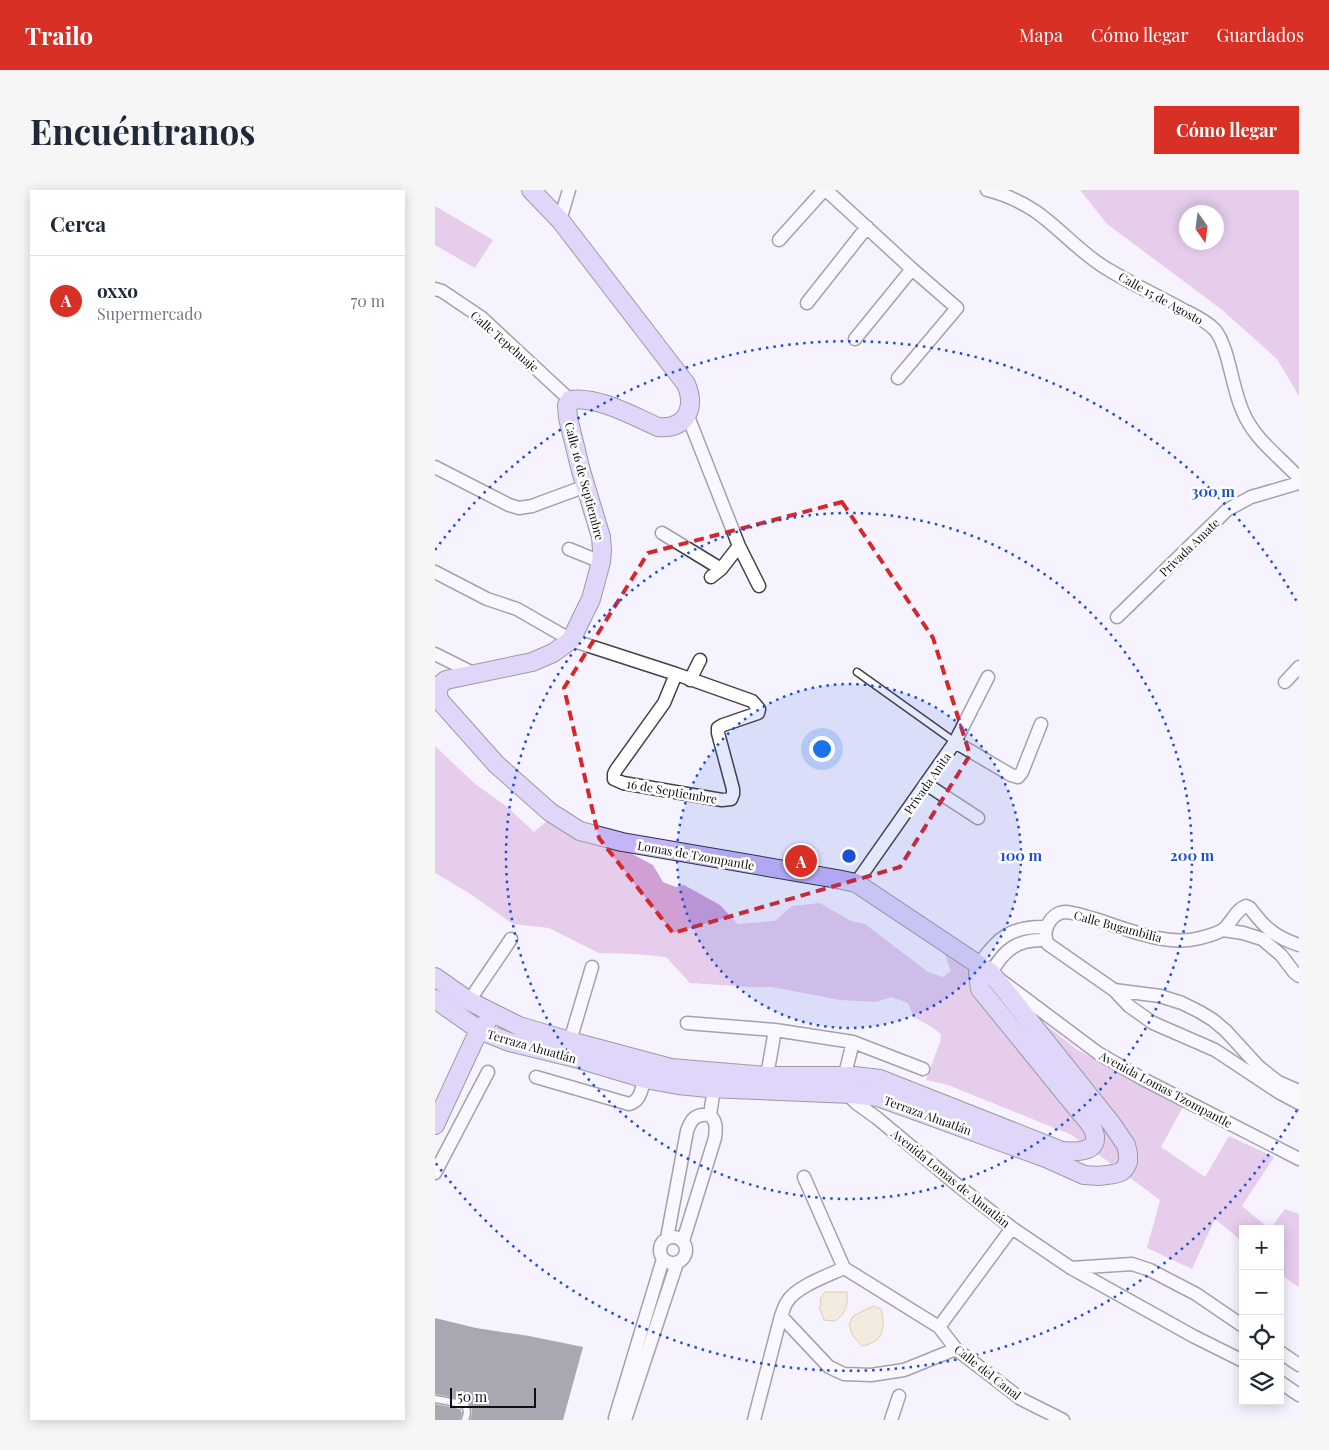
<!DOCTYPE html>
<html lang="es">
<head>
<meta charset="utf-8">
<style>
  body { margin:0; font-family:"Playfair Display",serif; background:#f6f6f7; color:#1f2937 }
  .controls { position:absolute; right:15px; bottom:15px; display:grid; overflow:hidden; border-radius:0px; box-shadow:0 2px 12px #0003 }
  .controls button { width:45px; height:45px; display:grid; place-items:center; padding:0; border:0; border-bottom:1px solid #e0e1e3; background:#fff; color:#1f2937; font:25px sans-serif }
  .compass { position:absolute; left:744px; top:15px; width:45px; height:45px; border-radius:50%; background:#fff; box-shadow:0 2px 12px #0003; rotate:166deg }
  .scale { position:absolute; left:15px; bottom:12px; width:86px; box-sizing:border-box; padding-left:5px; border:2px solid #0f0f0f; border-top:0; font-size:14px; line-height:18px; white-space:nowrap; color:#0f0f0f; -webkit-text-stroke:4px #fff; paint-order:stroke }
  .you { position:absolute; left:386px; top:558px; width:18px; height:18px; margin:-12px; border:4px solid #fff; border-radius:50%; background:#1a73e8; box-shadow:0 0 0 8px #1a73e833 }
  .badge { display:grid; place-items:center; width:32px; height:32px; border-radius:50%; background:#d93025; color:#fff; font-size:16px; font-weight:700 }
  .pin { position:absolute; translate:-50% -50%; border:2px solid #fff; box-shadow:0 1px 5px #0006 }
  .list { margin:0; padding:0; list-style:none }
  h2 { display:flex; justify-content:space-between; align-items:center; height:65px; margin:0; padding:0 20px; font-size:21px }
  h2 small { font-size:16px; font-weight:400; color:#747a83 }
  .list li { display:grid; grid-template-columns:32px 1fr auto; gap:15px; align-items:center; box-sizing:border-box; height:90px; padding:0 20px; border-top:1px solid #e0e1e3 }
  .list b { display:block; font-size:19px; white-space:nowrap }
  .list p { margin:0; font-size:16px; white-space:nowrap; color:#747a83 }
  .list em { font-size:16px; font-style:normal; color:#747a83 }
  .icon { flex:none; width:28px; height:28px; fill:none; stroke:currentColor; stroke-width:2; stroke-linecap:round; stroke-linejoin:round }
  .map { position:relative; flex:none; width:864px; height:1230px; overflow:hidden; border-radius:0px }
  header { display:flex; align-items:center; gap:30px; box-sizing:border-box; height:70px; padding:0 25px; background:#d93025; color:#fff }
  header strong { font-size:24px }
  nav { display:flex; gap:28px; margin-inline-start:auto; font-size:18px }
  .intro { display:flex; align-items:center; justify-content:space-between; box-sizing:border-box; height:120px; padding:0 30px }
  h1 { margin:0; font-size:35px }
  .button { padding:12px 22px; border-radius:0px; background:#d93025; color:#fff; font-size:18px; font-weight:700 }
  main { display:flex; gap:30px; padding:0 30px }
  aside { flex:1; background:#fff; border-radius:0px; box-shadow:0 2px 12px #0003 }
  .map>svg:first-child { display:block }
</style>
</head>
<body>
<header>
<strong>Trailo</strong>
<nav><a>Mapa</a><a>Cómo llegar</a><a>Guardados</a></nav>
</header>
<div class="intro"><h1>Encuéntranos</h1><a class="button">Cómo llegar</a></div>
<main>
<aside>
<h2>Cerca<small></small></h2>
<ul class="list">
<li><span class="badge">A</span><div><b>oxxo</b><p>Supermercado</p></div><em>70 m</em></li>
</ul>
</aside>
<div class="map">
<svg width="864" height="1230" viewBox="0 0 864 1230">
  <rect width="100%" height="100%" fill="#f5f3fe"/>
  <path fill="#d0a0d5" fill-rule="evenodd" d="M645,0H864V206L842,169L786,119L672,34ZM782,22V52H752V22Z
    M0,16L58,50L40,78L0,55Z
    M0,556L40,594L71,616L99,642L117,627L180,655L218,675L228,692L241,697L249,695L285,715L303,734L340,731L357,716L385,713L416,731L430,734L493,782L508,787L516,781L507,757L526,767L641,859L748,917L726,957L770,987L794,946L839,967L807,1016L835,1039L850,1019L864,1024V1097L856,1092L845,1083V1039H808V1052L780,1029L757,1079L712,1058L725,1010L637,945L513,895L491,890L505,852L506,844L495,836L479,827L473,813L456,807L441,812L405,810L337,797H317L255,793L231,767L200,764L164,763L114,738L78,734L34,703L0,683Z"/>
  <path fill="#f1e3bc" stroke="#c1a44a" d="M390,1102H412C413,1116 411,1123 400,1131L389,1130L384,1117L386,1115L385,1109Z
    M438,1116L446,1119C451,1139 448,1152 427,1156L418,1146L414,1135L418,1126Z"/>
  <path fill="#4d4f57" d="M0,1128L41,1138L94,1146L148,1157L128,1230H35L37,1223L36,1216L30,1210L0,1204Z
    M0,1214L25,1219L27,1223L25,1230H0Z"/>
  <g fill="none" stroke-linecap="round" stroke-linejoin="round">
    <g stroke="#424242" stroke-width="9">
      <path id="lane" d="M422,482L520,552
        M0,1209L27,1214L31,1217L32,1223L30,1230"/>
    </g>
    <g stroke="#424242" stroke-width="15">
      <path id="street" d="M391,0L477,79L522,118L463,188
        M552,0C569,4 586,12 600,21C626,39 647,65 674,80C697,94 721,105 745,118C756,124 771,130 780,140C794,157 797,199 808,222C819,249 845,267 864,288
        M125,30L134,0
        M344,50L389,0
        M0,99L7,101L47,128L135,210
        M372,113L432,37
        M420,149L477,79
        M252,224L304,356L324,396
        M0,277L74,315L84,318L97,316L151,296
        M227,343L286,379
        M134,359L166,372
        M0,382L52,409L82,419L136,450L241,484L317,511L324,519L323,523L288,535L283,538V543L298,599V604L296,609L287,610L188,593L179,589V584L181,580L229,513L241,484
        M276,387L286,379L304,356
        M682,427L792,320L816,307L864,293
        M0,464L40,484
        M255,490L265,470
        M850,492L864,477
        M520,552L576,585L583,587L587,582L606,534
        M491,594L543,628
        M421,693L520,552L553,487
        M788,740L808,743L827,749L846,765L859,782L864,786
        M610,750C582,749 569,760 556,783L663,863L708,889L864,969
        M864,755C840,747 830,738 815,718L811,716C802,719 797,731 790,738C785,743 773,746 765,748C732,757 691,739 660,729C651,727 639,722 630,722C615,723 606,742 613,754L679,800L725,806L747,813L765,822L778,830L791,841L824,877L843,892L864,901
        M544,775C562,747 577,736 611,737
        M679,800L694,816L718,833L780,860L845,903L864,913
        M34,811L76,749
        M252,833L340,840L418,852L488,879
        M135,851L157,777
        M332,886L340,840
        M101,887L194,914C206,911 206,899 210,889
        M408,892L418,852
        M417,899L416,908L421,913L442,928L521,994L577,1038L636,1078L758,1146L808,1171
        M275,925L279,898
        M0,983L53,882
        M369,987L409,1078
        M225 1060a13 13 0 1 1 26 0a13 13 0 1 1-26 0Z
        M232,1048L252,941C256,929 261,923 275,925C282,932 281,939 280,948L248,1051
        M409,1078L504,1137L521,1159L586,1209L628,1230
        M636,1078L697,1074L715,1080L761,1104L808,1136
        M346,1126L394,1177L409,1184L436,1185L469,1180L521,1159
        M504,1137L577,1038
        M845,1162L864,1175
        M845,1192L864,1205
        M180,1228L228,1069
        M190,1230L242,1073
        M319,1230L346,1126C348,1122 349,1116 352,1112C360,1097 394,1085 409,1078
        M456,1230L464,1206"/>
    </g>
    <g stroke="#313131" stroke-width="20">
      <path id="secondary" d="M0,787L34,811L84,836L135,851L236,878L332,886H419L445,889L627,961C639,962 666,963 659,942C657,935 650,928 645,922L545,799L543,784L544,775
        M0,809L44,840L74,852L140,868L210,889L243,895L273,898L416,904L443,907L611,968L649,985L664,986L679,984L686,982L690,978L693,972V964L691,955L676,933L556,783L421,693L402,689L187,652L145,641L115,622L61,574L4,510L2,497L11,490L97,472L118,463L136,450L156,409L166,372L167,360L166,347L146,281L133,228L132,215L135,210C163,206 198,226 223,237C252,240 261,217 251,194L125,30L96,0
        M0,935L44,840L52,832"/>
    </g>
    <use href="#lane" stroke="#fff" stroke-width="6"/>
    <use href="#street" stroke="#fff" stroke-width="12"/>
    <use href="#secondary" stroke="#c5b4f7" stroke-width="18"/>
  </g>
  <path d="M0 0H864V1230H0ZM407,312L498,448L535,565L465,677L238,743L164,648L129,498L213,363Z" fill="#f5f3fe" fill-opacity=".55" fill-rule="evenodd"/>
  <path fill="none" stroke="#d62828" stroke-width="4" stroke-dasharray="10 6" stroke-linejoin="round" d="M407,312L498,448L535,565L465,677L238,743L164,648L129,498L213,363Z"/>
  <circle cx="414" cy="666" r="172" fill="#1d4ed8" fill-opacity=".12"/>
  <g fill="none" stroke="#1d4ed8" stroke-width="2.5" stroke-dasharray="2.5 5">
    <circle cx="414" cy="666" r="172"/>
    <circle cx="414" cy="666" r="343"/>
    <path d="M862 920A515 515 0 0 1 0 972M0 360A515 515 0 0 1 862 412"/>
  </g>
  <g text-anchor="middle" dominant-baseline="central" stroke-width="5" stroke-linejoin="round" paint-order="stroke">
    <g font-size="12" fill="#0f0f0f" stroke="#fff">
      <text transform="translate(726 108) rotate(29)">Calle 15 de Agosto</text>
      <text transform="translate(70 151) rotate(41)">Calle Tepehuaje</text>
      <text transform="translate(150 291) rotate(75)">Calle 16 de Septiembre</text>
      <text transform="translate(754 357) rotate(-44)">Privada Amate</text>
      <text transform="translate(492 593) rotate(-55)">Privada Anita</text>
      <text transform="translate(237 601) rotate(10)">16 de Septiembre</text>
      <text transform="translate(261 665) rotate(10)">Lomas de Tzompantle</text>
      <text transform="translate(683 736) rotate(15)">Calle Bugambilia</text>
      <text transform="translate(97 856) rotate(16)">Terraza Ahuatlán</text>
      <text transform="translate(731 899) rotate(28)">Avenida Lomas Tzompantle</text>
      <text transform="translate(493 925) rotate(20)">Terraza Ahuatlán</text>
      <text transform="translate(516 988) rotate(39)">Avenida Lomas de Ahuatlán</text>
      <text transform="translate(553 1182) rotate(38)">Calle del Canal</text>
    </g>
  </g>
  <circle cx="414" cy="666" r="8" fill="#1d4ed8" stroke="#fff" stroke-width="2.5"/>
  <g font-size="15" text-anchor="middle" font-weight="bold" fill="#1d4ed8" stroke="#fff" stroke-width="5" stroke-linejoin="round" paint-order="stroke">
    <text x="778" y="307">300 m</text>
    <text x="586" y="671">100 m</text>
    <text x="757" y="671">200 m</text>
  </g>
</svg>
<div class="controls">
<button>+</button>
<button>−</button>
<button><svg class="icon" aria-label="locate" viewBox="0 0 24 24"><circle cx="12" cy="12" r="6"/><path d="M12 2v4M12 18v4M2 12h4M18 12h4"/></svg></button>
<button><svg class="icon" aria-label="layers" viewBox="0 0 24 24"><path d="M12 4l9 5-9 5-9-5zM3 14l9 5 9-5"/></svg></button>
</div>
<svg class="compass" viewBox="-18 -18 36 36"><path d="M0-13l5 13h-10z" fill="#e53935"/><path d="M0 13l5-13h-10z" fill="#747a83"/></svg>
<div class="scale">50 m</div>
<div class="you"></div>
<div class="pin badge" style="left:366px;top:671px">A</div>
</div>
</main>
</body>
</html>
